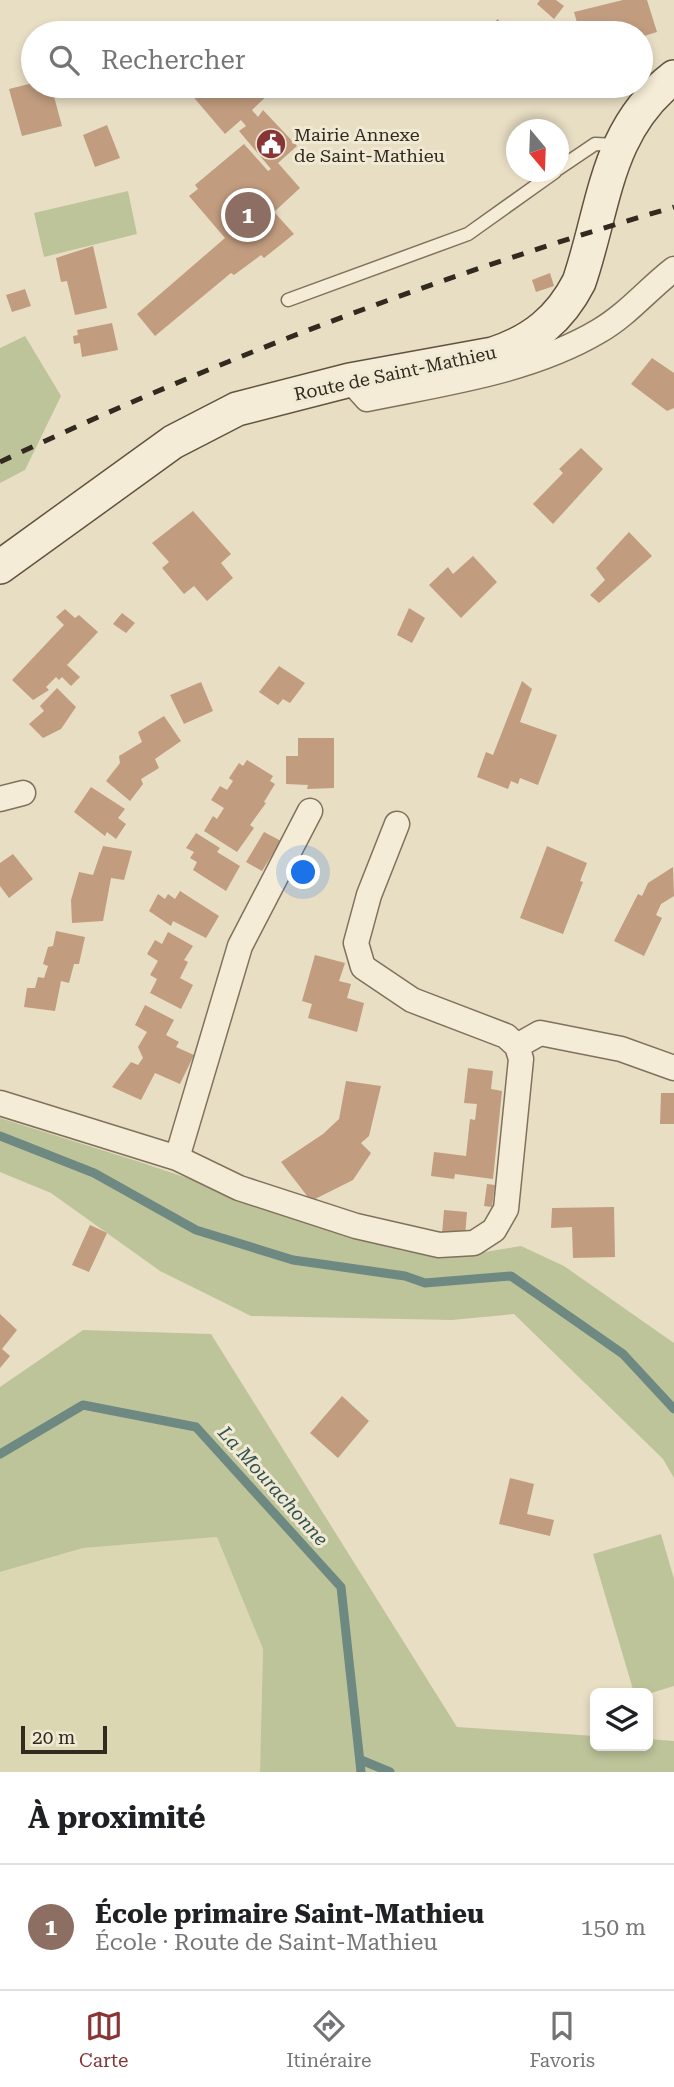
<!DOCTYPE html>
<html lang="fr">
<head>
<meta charset="utf-8">
<style>
  body { margin:0; font-family:"Roboto Serif",serif; background:#f2f2f2; color:#202124 }
  .controls { position:absolute; right:21px; bottom:21px; display:grid; overflow:hidden; border-radius:10px; box-shadow:0 4px 10px #0003 }
  .controls button { width:63px; height:63px; display:grid; place-items:center; padding:0; border:0; border-bottom:2px solid #e0e0e0; background:#fff; color:#202124; font:35px sans-serif }
  .compass { position:absolute; left:506px; top:119px; width:63px; height:63px; border-radius:50%; background:#fff; box-shadow:0 4px 10px #0003; rotate:161deg }
  .scale { position:absolute; left:21px; bottom:18px; width:86px; box-sizing:border-box; padding-left:7px; border:4px solid #32291f; border-top:0; font-size:19px; line-height:24px; white-space:nowrap; color:#32291f; -webkit-text-stroke:5px #f0e9d3; paint-order:stroke }
  .you { position:absolute; left:304px; top:873px; width:24px; height:24px; margin:-18px; border:5px solid #fff; border-radius:50%; background:#1a73e8; box-shadow:0 0 0 10px #1a73e833 }
  .badge { display:grid; place-items:center; width:46px; height:46px; border-radius:50%; background:#883635; color:#fff; font-size:23px; font-weight:700 }
  .pin { position:absolute; translate:-50% -50%; border:4px solid #fff; box-shadow:0 2px 7px #0006 }
  .list { margin:0; padding:0; list-style:none }
  h2 { display:flex; justify-content:space-between; align-items:center; height:91px; margin:0; padding:0 28px; font-size:30px }
  h2 small { font-size:23px; font-weight:400; color:#757577 }
  .list li { display:grid; grid-template-columns:46px 1fr auto; gap:21px; align-items:center; box-sizing:border-box; height:126px; padding:0 28px; border-top:2px solid #e0e0e0 }
  .list b { display:block; font-size:26px; white-space:nowrap }
  .list p { margin:0; font-size:23px; white-space:nowrap; color:#757577 }
  .list em { font-size:23px; font-style:normal; color:#757577 }
  .icon { flex:none; width:38px; height:38px; fill:none; stroke:currentColor; stroke-width:2; stroke-linecap:round; stroke-linejoin:round }
  .map { position:relative; flex:none; width:674px; height:1772px; overflow:hidden }
  .search { position:absolute; background:#fff; box-shadow:0 4px 10px #0003; left:21px; right:21px; top:21px; height:77px; display:flex; align-items:center; gap:18px; box-sizing:border-box; padding:0 24px; border-radius:38px; color:#757577; font-size:26px }
  .sheet { height:217px; background:#fff }
  nav { display:flex; justify-content:space-around; align-items:center; box-sizing:border-box; height:98px; border-top:2px solid #e0e0e0; background:#fff; font-size:19px; color:#757577 }
  nav a { display:grid; justify-items:center; gap:4px }
  nav .on { color:#883635 }
  .map>svg:first-child { display:block }
</style>
</head>
<body>
<div class="map">
<svg width="674" height="1772" viewBox="0 0 674 1772">
  <rect width="100%" height="100%" fill="#e8dec4"/>
  <path fill="#dcd7b3" d="M217,1537L263,1649L260,1772H0V1572L83,1548Z"/>
  <path fill="#bec49a" d="M128,191L137,234L44,257L34,213Z
    M25,336L61,396L25,470L0,483V348Z
    M0,1118L140,1162L403,1251L456,1257L521,1246L564,1266L674,1343V1478L663,1459L514,1314L452,1320L251,1316L160,1271L51,1193L0,1172Z
    M83,1330L211,1334L457,1727L595,1736V1746H648V1739L674,1741V1772H260L263,1649L217,1537L83,1548L0,1572V1387Z
    M661,1534L674,1579V1686L648,1694L634,1693L593,1554Z"/>
  <g fill="none" stroke-linecap="round" stroke-linejoin="round">
    <path stroke="#6e8882" stroke-width="9" d="M0,1136L94,1173L196,1230L293,1260L405,1276L425,1283L511,1276L623,1354L674,1409
      M0,1454L83,1405L196,1427L341,1587L361,1772
      M361,1760L390,1772"/>
  </g>
  <path fill="#c19c7f" d="M540,0H556L564,6L554,19L537,4Z
    M623,0H647L657,32L641,37V33H580L574,12Z
    M498,19L507,33H480Z
    M33,83V86L49,88L53,93L62,126L22,136L9,89Z
    M184,86H264L270,93L252,110L258,117L263,110L297,146L278,163L300,188L274,212L294,234L264,258L261,255L234,275L231,273L155,336L137,314L225,238L189,196L198,189L195,185L244,144L268,171L271,169L239,131L246,126L241,120L225,134Z
    M505,86H532L517,98Z
    M107,125L120,158L95,167L83,135Z
    M93,246L107,308L75,315L67,281L61,282L56,258Z
    M550,273L554,286L536,292L532,280Z
    M25,289L31,306L12,312L6,295Z
    M112,323L118,350L82,357L80,343L74,344L73,336L78,335L77,330Z
    M652,358L674,373V408L667,411L631,384Z
    M581,448L603,469L553,524L533,504L563,473L559,469Z
    M193,511L231,554L221,563L233,578L207,601L194,586L184,594L162,568L169,562L152,543Z
    M629,532L652,556L599,603L590,595L605,580L596,568Z
    M473,556L497,582L461,618L429,585L448,567L453,574Z
    M409,608L425,618L412,643L397,635Z
    M65,609L75,618L79,615L98,632L67,665L80,677L71,686L62,677L59,680L56,677L46,687L49,690L33,700L12,680L64,625L56,617Z
    M122,613L135,623L126,633L113,624Z
    M279,666L305,683L290,703L283,699L278,705L259,692Z
    M522,681L532,689L520,722L557,735L538,785L520,778L518,784L511,781L508,789L477,777L486,752L493,755Z
    M201,682L213,711L184,724L170,695Z
    M57,688L76,707L61,729L43,738L29,724L44,711L40,706Z
    M164,716L181,741L155,759L159,768L141,779L143,784L130,801L106,781L120,763L119,756L142,742L138,732Z
    M298,738H334V788L307,789L308,785L286,784V756H298Z
    M247,760L273,776L270,781L275,784L264,802L266,803L250,825L254,828L237,852L204,831L213,816L217,819L224,808L211,800L220,786L227,790L233,781L229,778L239,763L243,766Z
    M91,787L125,809L118,818L126,824L116,839L107,832L105,836L74,812Z
    M264,832L281,841L262,871L246,862Z
    M196,833L220,848L217,852L240,866L226,891L193,870L197,862L190,858L194,852L186,848Z
    M103,846L132,851L124,880L111,878L103,921L72,923L71,900L79,872L93,875Z
    M547,846L587,863L580,881L583,882L563,934L520,918Z
    M13,854L33,879L9,898L0,886V863Z
    M673,867L674,896L661,904L656,915L662,918L644,956L614,941L638,894L642,896L648,883Z
    M180,891L219,916L206,938L173,921L171,926L149,911L158,894L165,899L168,894L175,899Z
    M56,931L85,937L79,964H74L69,983L61,981L55,1011L24,1007L27,988H35L38,977L44,978L48,966L43,964L48,947L53,946Z
    M168,932L193,946L184,960L188,962L180,978L193,985L181,1009L150,993L157,979L150,975L158,961L147,954L155,940L162,944Z
    M315,955L345,963L339,981L351,984L347,998L364,1003L357,1032L308,1018L312,1004L302,1001Z
    M145,1005L174,1020L166,1035L179,1042L176,1047L194,1055L180,1084L155,1073L141,1100L112,1087L131,1062L138,1065L143,1058L138,1047L147,1032L135,1025Z
    M468,1068L493,1071L491,1089L502,1091L493,1179L455,1174L454,1179L431,1176L434,1152L466,1156L470,1119L475,1120L477,1104L464,1103Z
    M346,1081L381,1086L369,1136L361,1143L371,1153L353,1180L311,1201L281,1162L323,1134L339,1119Z
    M661,1093H674V1124H660Z
    M487,1184L495,1185L492,1207L484,1206Z
    M614,1207L615,1257L573,1258L572,1227L551,1228L552,1208Z
    M444,1210L467,1212L465,1236L442,1234Z
    M90,1225L107,1233L89,1272L72,1265Z
    M0,1314L17,1330L2,1349L10,1356L0,1368Z
    M342,1396L369,1421L338,1458L310,1433Z
    M510,1478L534,1484L527,1514L554,1520L550,1536L499,1524Z"/>
  <g fill="none" stroke-linecap="round" stroke-linejoin="round">
    <g stroke="#80715d" stroke-width="15">
      <path id="lane" d="M558,169L595,144L617,145
        M288,300L468,234L555,172"/>
    </g>
    <g stroke="#80715d" stroke-width="27">
      <path id="street" d="M350,380L367,399C444,383 530,372 599,331C627,315 649,288 674,269
        M0,799L23,793
        M517,1046L540,1033L621,1049L674,1068
        M0,1103L177,1158L239,1188L356,1226L439,1245L474,1243L494,1230L506,1209L521,1059L517,1046L506,1036L412,1000L363,967L356,943L369,895L397,824
        M177,1158L240,946L310,811"/>
    </g>
    <g stroke="#625240" stroke-width="36">
      <path id="secondary" d="M0,567L173,442L237,409L350,380L493,354C533,341 560,319 579,282C605,206 605,130 674,77"/>
    </g>
    <use href="#lane" stroke="#f4ecd6" stroke-width="12"/>
    <use href="#street" stroke="#f4ecd6" stroke-width="24"/>
    <use href="#secondary" stroke="#f4ecd6" stroke-width="33"/>
    <path stroke="#32291f" stroke-width="5" stroke-dasharray="12 12" stroke-linecap="butt" d="M0,462C220,358 441,275 674,207"/>
  </g>
  <defs>
    <g id="civic-disc" transform="scale(1.575)"><circle r="9.5" fill="#883635" stroke="#f0e9d3"/><path d="M-.6-6.5H3V-4.5H.6V-3L4-1V1h2V6H-6V1h2V-1L-.6-3ZM-1.2 2.5V6h2.4V2.5Z" fill="#fff"/></g>
  </defs>
  <g fill-rule="evenodd">
    <use href="#civic-disc" x="271" y="144"/>
  </g>
  <g text-anchor="middle" dominant-baseline="central" stroke-width="6" stroke-linejoin="round" paint-order="stroke">
    <g font-size="18" fill="#32291f" stroke="#f0e9d3" text-anchor="start">
      <text x="294" y="134">Mairie Annexe<tspan x="294" dy="21">de Saint-Mathieu</tspan></text>
    </g>
    <g font-size="18" fill="#32291f" stroke="#f0e9d3">
      <text transform="translate(395 373) rotate(-12)">Route de Saint-Mathieu</text>
    </g>
    <g font-size="19" font-style="italic" fill="#30504f" stroke="#f0e9d3">
      <text transform="translate(273 1486) rotate(48)">La Mourachonne</text>
    </g>
  </g>
</svg>
<div class="controls">
<button><svg class="icon" aria-label="layers" viewBox="0 0 24 24"><path d="M12 4l9 5-9 5-9-5zM3 14l9 5 9-5"/></svg></button>
</div>
<svg class="compass" viewBox="-18 -18 36 36"><path d="M0-13l5 13h-10z" fill="#e53935"/><path d="M0 13l5-13h-10z" fill="#757577"/></svg>
<div class="scale">20 m</div>
<div class="you"></div>
<div class="pin badge" style="left:248px;top:215px;background:#8d6e63">1</div>
<div class="search"><svg class="icon" aria-label="search" viewBox="0 0 24 24"><circle cx="10" cy="10" r="6"/><path d="M15 15l6 6"/></svg>Rechercher</div>
</div>
<section class="sheet">
<h2>À proximité<small></small></h2>
<ul class="list">
<li><span class="badge" style="background:#8d6e63">1</span><div><b>École primaire Saint-Mathieu</b><p>École · Route de Saint-Mathieu</p></div><em>150 m</em></li>
</ul>
</section>
<nav>
<a class="on"><svg class="icon" aria-label="map" viewBox="0 0 24 24"><path d="M3 6l6-2 6 2 6-2v14l-6 2-6-2-6 2zM9 4v14M15 6v14"/></svg>Carte</a>
<a><svg class="icon" aria-label="directions" viewBox="0 0 24 24"><path d="M12 3l9 9-9 9-9-9zM9 14v-3h6M13 9l2 2-2 2"/></svg>Itinéraire</a>
<a><svg class="icon" aria-label="saved" viewBox="0 0 24 24"><path d="M7 4h10v16l-5-4-5 4z"/></svg>Favoris</a>
</nav>
</body>
</html>
